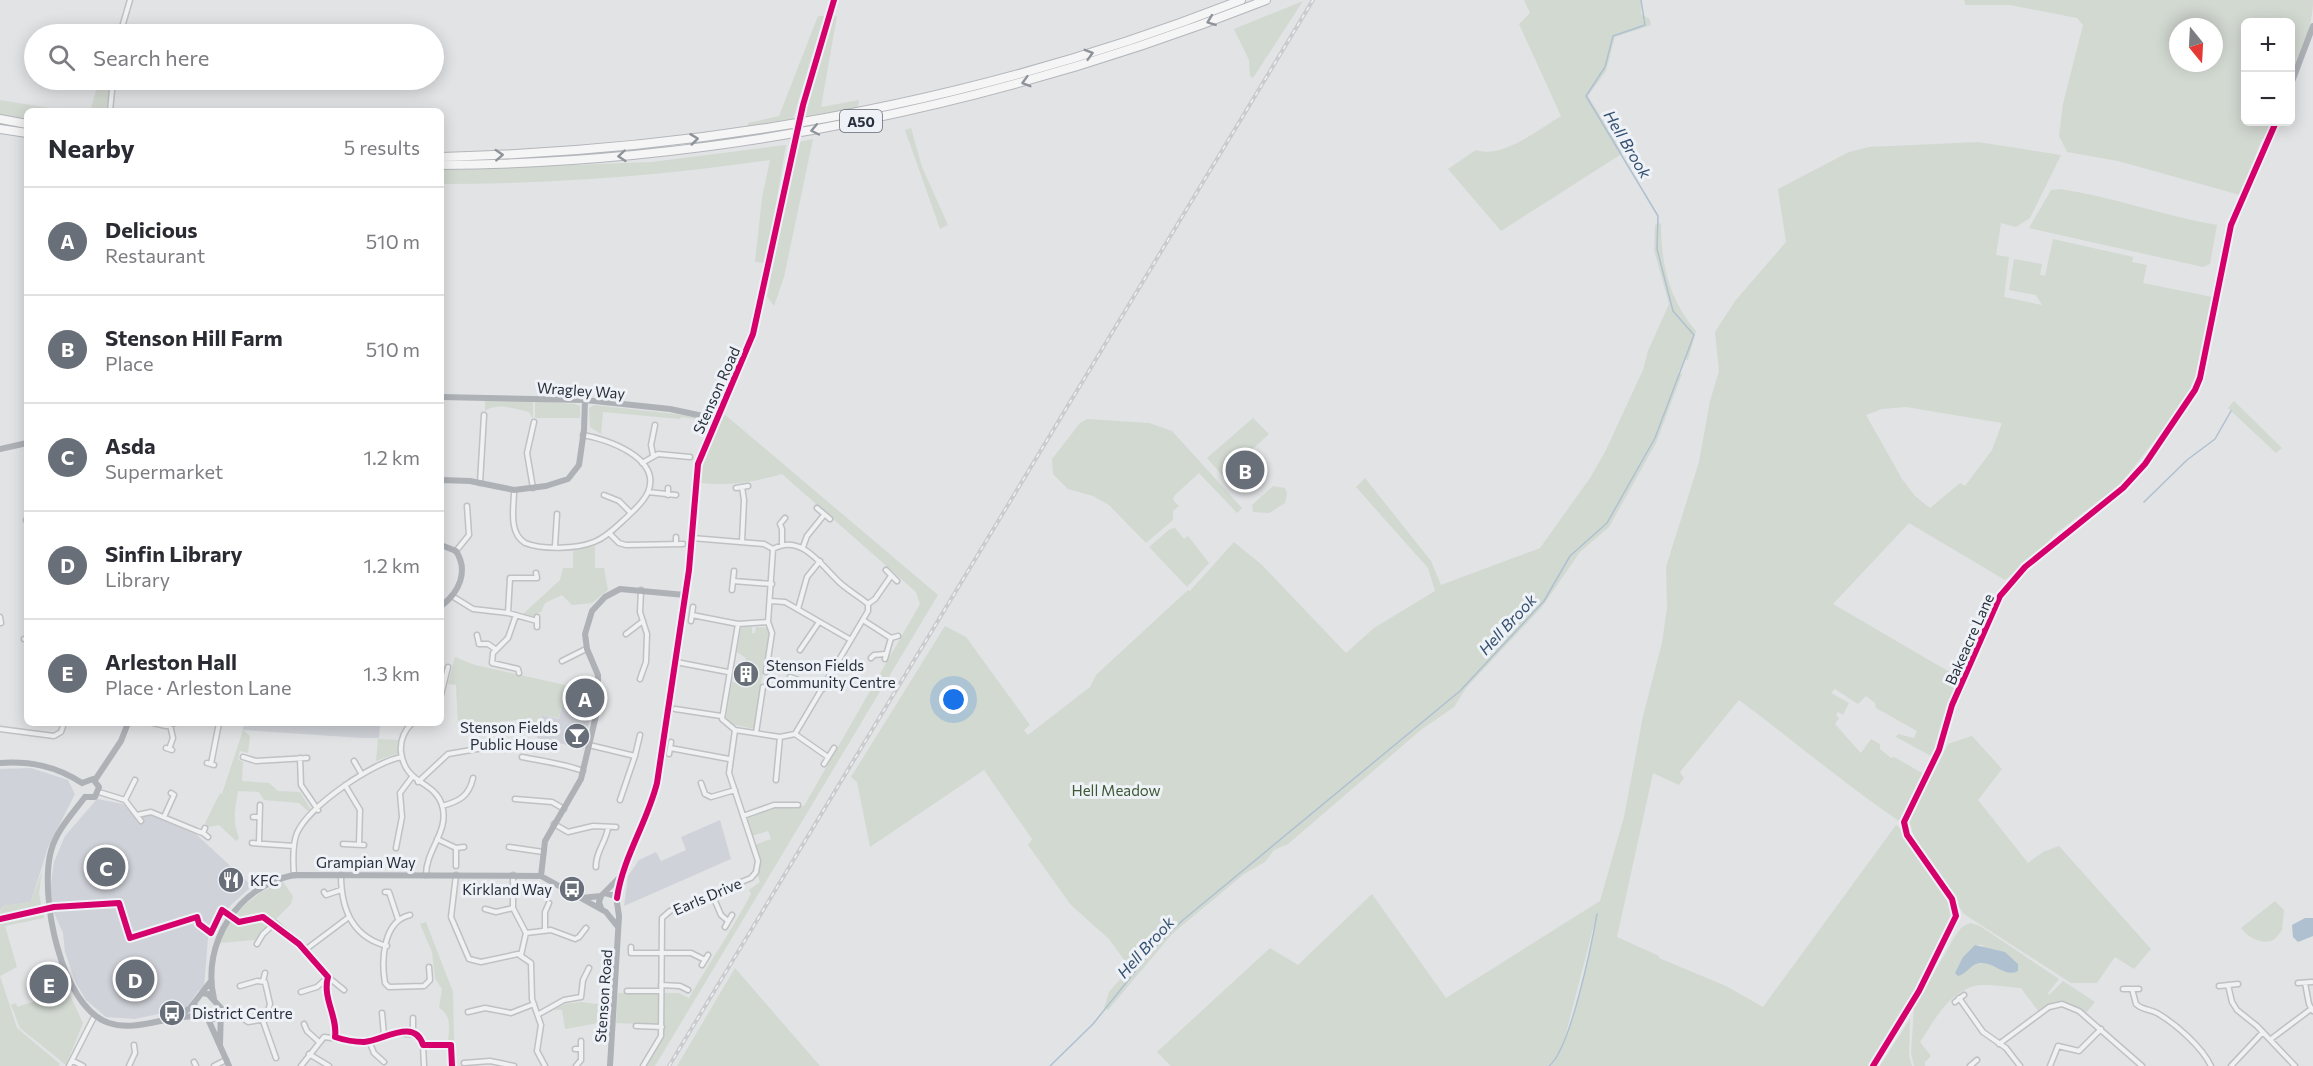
<!DOCTYPE html>
<html lang="en">
<head>
<meta charset="utf-8">
<style>
  body { margin:0; font-family:Commissioner,sans-serif; background:#f2f2f3; color:#2b2b33 }
  .controls { position:absolute; right:18px; top:18px; display:grid; overflow:hidden; border-radius:9px; box-shadow:0 3px 15px #0003 }
  .controls button { width:54px; height:54px; display:grid; place-items:center; padding:0; border:0; border-bottom:2px solid #e1e1e2; background:#fff; color:#2b2b33; font:30px sans-serif }
  .compass { position:absolute; left:2169px; top:18px; width:54px; height:54px; border-radius:50%; background:#fff; box-shadow:0 3px 15px #0003; rotate:162deg }
  .you { position:absolute; left:954px; top:700px; width:21px; height:21px; margin:-15px; border:4px solid #fff; border-radius:50%; background:#1a73e8; box-shadow:0 0 0 9px #1a73e833 }
  .badge { display:grid; place-items:center; width:39px; height:39px; border-radius:50%; background:#696f78; color:#fff; font-size:20px; font-weight:700 }
  .pin { position:absolute; translate:-50% -50%; border:3px solid #fff; box-shadow:0 2px 6px #0006 }
  .list { margin:0; padding:0; list-style:none }
  h2 { display:flex; justify-content:space-between; align-items:center; height:78px; margin:0; padding:0 24px; font-size:26px }
  h2 small { font-size:20px; font-weight:400; color:#7c7c81 }
  .list li { display:grid; grid-template-columns:39px 1fr auto; gap:18px; align-items:center; box-sizing:border-box; height:108px; padding:0 24px; border-top:2px solid #e1e1e2 }
  .list b { display:block; font-size:22px; white-space:nowrap }
  .list p { margin:0; font-size:20px; white-space:nowrap; color:#7c7c81 }
  .list em { font-size:20px; font-style:normal; color:#7c7c81 }
  .icon { flex:none; width:33px; height:33px; fill:none; stroke:currentColor; stroke-width:2; stroke-linecap:round; stroke-linejoin:round }
  .map { position:relative; flex:none; width:2313px; height:1066px; overflow:hidden }
  .search { position:absolute; background:#fff; box-shadow:0 3px 15px #0003; left:24px; top:24px; width:420px; height:66px; display:flex; align-items:center; gap:15px; box-sizing:border-box; padding:0 21px; border-radius:33px; color:#7c7c81; font-size:22px }
  .panel { position:absolute; background:#fff; box-shadow:0 3px 15px #0003; left:24px; top:108px; width:420px; height:618px; border-radius:9px }
  .map>svg:first-child { display:block }
</style>
</head>
<body>
<div class="map">
<svg width="2313" height="1066" viewBox="0 0 2313 1066">
  <rect width="100%" height="100%" fill="#e1e3e5"/>
  <path fill="#cfd2d8" d="M566,685L595,691L584,749L537,738L542,715L559,719Z
    M244,723H380L379,738H362L243,730Z
    M31,768L68,780L75,794L48,847L31,902L3,906L0,911V769Z
    M97,799L123,804L136,818L145,813L197,835L252,886L231,905L208,938L204,987L198,991L186,1008L135,1019L106,1017L86,1000L76,983L65,952L63,933L54,913L50,891L54,862L65,836Z
    M720,820L731,859L624,906L628,876L639,860L656,852L661,861L686,850L681,837Z"/>
  <path fill="#d2d9d1" fill-rule="evenodd" d="M1524,0H1641V14L1650,19L1651,25L1615,37L1606,71L1588,96L1623,153L1501,231L1448,169L1476,150C1503,159 1539,129 1561,116L1519,24L1530,13Z
    M1964,0H2313C2313,27 2301,55 2291,79L2290,22H2246V122H2273L2266,139H2262L2240,195L2118,161L2067,152L2059,136L2063,104L2083,25L2077,18L2010,5H1966ZM2178,27H2214V63H2178Z
    M1303,1L1253,78L1250,76L1249,60L1234,29Z
    M832,15L837,16L821,107L859,100L858,109L803,119Z
    M818,16H824L793,119L748,126V123L779,116Z
    M99,80H111L106,111H86L91,108Z
    M0,100L68,111H27V119L0,115Z
    M911,128L922,167L948,225L940,229L905,130Z
    M813,139L784,277L774,306L767,296L795,156L799,142Z
    M1978,142L2061,155L2030,218L2016,227L2001,223L1996,255L2009,257L2004,297L2042,305L2036,295L2009,290L2014,259L2042,264L2040,275L2045,276L2053,239L2133,257L2132,262L2147,265L2143,283L2212,297L2197,377L2184,402L2120,485L2055,534L2038,553L2005,580L1909,523L1833,604L1958,677L1933,757L1896,737L1898,734L1914,738L1917,731L1876,708L1875,703L1866,696L1858,704L1835,689L1831,693L1849,703L1843,715L1838,712L1836,715L1839,718L1835,724L1858,750L1861,753L1871,739L1880,744V749L1891,758L1894,757L1924,774L1899,821C1843,783 1793,740 1739,700L1680,772L1684,778L1679,785L1653,773L1617,937L1659,956V958L1726,986L1763,1007L1896,825L1907,835L1952,899L1956,910L1949,934L1872,1066H1551C1568,1054 1596,937 1597,913L1564,1041L1557,1058L1548,1066H1171L1157,1052L1270,948L1298,965L1372,894L1446,998L1600,901L1624,817L1643,716L1662,643L1667,608L1666,567L1699,462L1710,401L1719,371L1715,332L1735,301L1786,242L1778,189L1849,152L1869,147ZM1906,407L2002,423L1992,450L1965,486L1960,483L1930,508L1915,496L1902,479L1866,415L1882,409Z
    M786,145L766,263L755,262L762,198L770,160C661,176 552,184 441,184V170L652,162Z
    M2060,189C2114,197 2164,216 2217,225L2210,264L2203,267L2029,228L2051,190Z
    M1661,223C1661,264 1669,300 1696,331L1688,360L1685,359L1678,373L1682,374L1656,443L1609,527L1580,552L1542,607L1466,688L1454,707L1422,729L1288,844L1274,850L1265,862L1244,874L1172,934L1108,1010L1104,1008L1109,992L1130,968L1109,939L1071,905L1028,845L1032,839L984,770L870,847L857,782L851,777L945,626L966,637L1030,725L1024,730L1028,735L1090,687L1096,675L1188,590L1190,591L1234,542L1262,565L1346,653L1374,628L1435,591L1428,568L1356,487L1365,478L1431,561L1441,585L1540,548L1590,478L1605,452L1643,370L1648,351L1669,304L1654,250L1655,225Z
    M485,400L533,401V419L529,412C515,409 498,402 485,411Z
    M535,401L575,404L580,406V418H535Z
    M2234,401L2282,448L2276,453L2228,408Z
    M594,405L703,417L702,420L681,417L680,419L603,412L601,434L590,427L589,408Z
    M723,413L938,595L655,1066H646L663,1037V1025L616,1023L618,993H679L689,998C709,963 732,930 751,894L749,890L760,882L758,876L760,861L754,845L771,839L768,831L751,836L744,817L774,808L804,806L920,604L916,592L782,474C754,482 730,486 701,483L703,460Z
    M1253,418L1269,434L1232,468L1244,483L1235,490L1207,458Z
    M1087,419L1149,423L1172,431L1242,508L1237,513L1199,473L1174,496L1173,500L1179,506L1173,511V520L1146,543L1109,505L1093,496L1068,489L1053,474L1052,459L1080,423Z
    M1273,486L1285,488L1287,493L1285,503L1269,513L1253,512L1252,505Z
    M1175,528L1184,539L1188,536L1209,563L1187,587L1149,547L1170,529Z
    M595,546V568H604L608,590L592,603L572,605L562,595L545,603L541,612L531,617L523,614L560,580L563,568H573V550Z
    M744,626L752,627V633H755L756,627L770,628L754,729L731,724L726,717L732,682L751,684L753,669L744,667L746,658L737,652L741,628Z
    M455,657L475,665L565,685L559,718L542,715L537,736L527,734L529,719L458,726L456,685L448,684Z
    M243,730L250,736L248,753L240,751L238,759L243,762L242,781L269,783L278,791L300,792L311,810L310,813L299,803L264,800L259,792L238,791C235,810 232,821 239,838L236,841L219,825L208,827L205,823L220,793L222,794Z
    M1972,736L2002,769L1978,800L2028,863L2043,852L2059,846L2151,949L2134,969L2115,957L2097,983H2071L1964,914L1916,842L1909,821L1948,744Z
    M378,739L399,740L398,753L376,761Z
    M42,871L39,894L44,918L5,926L17,967L0,976L17,1028L60,1064L59,1066H0V912L3,906L31,902Z
    M283,882L293,896L291,904L255,940L220,943L227,925L237,914L235,913L261,892Z
    M2275,901L2284,910L2282,930L2275,939C2262,946 2249,938 2241,928Z
    M426,922L453,992L454,1040L448,1043C449,1029 452,1015 439,1008L442,989L435,978L432,952L420,924Z
    M1970,923L1980,926L2059,979L2048,993L2049,995L2063,981L2095,1002L2086,1013C2065,1000 2061,998 2039,1012L2021,988C2007,987 1987,983 1974,986C1947,994 1934,1021 1920,1042L1931,1056L1925,1062V1066H1914L1911,1053L1914,1008L1955,936L1962,927ZM1976,945H1983L1982,963L1971,965L1963,975V957Z
    M735,968L820,1066H677Z
    M68,991L83,1023L66,1065L20,1028L11,1005L16,1003L17,1007Z
    M581,1002L605,1005L604,1022L565,1029L562,1010H553L565,1004Z
    M1910,1019L1909,1056L1912,1066H1880Z"/>
  <path fill="#afc0d0" d="M2305,918H2313V936L2298,942L2293,937L2292,925Z
    M1975,945L2005,952L2018,964V971C2006,978 1995,963 1982,963C1970,963 1968,974 1958,976L1955,973L1963,957Z"/>
  <g fill="none" stroke-linecap="round" stroke-linejoin="round">
    <path stroke="#afc0d0" stroke-width="1.5" d="M2144,502L2187,460L2215,439L2231,411
      M1050,1066L1093,1024L1154,948L1183,920L1460,691L1544,601L1570,556L1607,523L1655,438L1694,335L1673,311L1657,249L1658,216L1586,96L1605,67L1613,36L1645,25L1641,0
      M1549,1066C1570,1051 1592,943 1597,914"/>
    <g stroke="#bfc1c3" stroke-width="7">
      <path id="street" d="M120,34L130,0
        M110,111L113,80
        M653,455L651,445L655,425
        M642,463L658,454L690,457
        M480,483L484,415
        M533,488L527,453L534,422
        M736,488L748,486
        M514,491C514,508 508,532 525,543C543,550 576,549 594,542C607,537 617,526 627,517C634,510 644,502 648,492C662,458 607,439 583,435
        M648,492L676,495
        M604,495L619,501L631,513
        M668,495V488
        M817,508L830,519
        M26,520H27
        M609,533L619,543L626,545L683,544
        M676,537V544
        M692,538L764,544L773,549
        M742,542L744,500L742,487
        M782,545V529L780,524L785,518
        M555,546L557,514
        M803,547L807,536L824,515
        M773,549C801,533 821,565 838,581C847,590 859,596 868,604
        M456,551L469,535L467,506
        M886,570L897,581
        M733,581L772,584
        M732,590L734,571
        M452,596L473,609L508,613L537,621
        M771,601L785,602L851,640
        M868,604L875,599L891,576
        M798,609L807,577L820,561
        M508,613L510,578H537L536,573
        M516,615L508,638L493,653L492,663L518,669L519,673
        M692,615L738,624L768,622L773,549
        M0,617L1,623
        M537,617V627
        M863,620L891,638L898,636
        M691,621L693,607
        M738,624L722,719L735,730L780,737L795,734L868,611V604
        M626,634L643,621
        M477,635L479,644H488L495,649
        M24,639H27
        M800,650L819,622
        M871,658L874,655L885,654
        M885,659L891,638
        M562,661L586,649
        M676,662L728,672
        M766,672L772,633L768,622
        M790,677L823,689
        M640,679L646,662L647,634L640,612L641,590
        M441,695L448,667
        M675,709L721,716
        M153,723L166,726L175,723
        M412,723C404,731 400,741 401,752C405,785 434,780 442,805C450,831 426,849 426,875
        M0,729L54,736L61,732L64,723
        M756,733L763,687
        M795,734L828,757
        M589,745L635,756L620,800
        M166,748L172,750
        M670,748L729,759
        M169,749L173,738L170,725
        M669,754L671,742
        M635,756L640,735
        M243,757L256,761L307,758
        M522,757C542,761 565,764 583,771
        M300,758L301,785L318,810
        M354,761L361,773
        M207,763L214,765
        M211,764L219,723
        M824,764L834,748
        M776,780L780,737
        M418,782L448,754L483,748
        M701,783L705,794L711,797L735,790
        M345,785L360,810L359,844
        M99,792L125,800L141,821
        M515,799L552,802L564,809
        M125,800L135,780
        M442,806C460,801 469,796 473,778
        M137,815L151,812L197,831L203,833L205,828
        M743,816L774,805H798
        M164,817L174,795L171,793
        M253,817H259
        M554,824L568,832L593,826L616,827
        M203,833L208,837
        M437,839L456,848V866
        M252,843L294,846
        M259,843L260,805
        M343,844L364,845
        M509,847L543,852
        M396,848L402,817L400,793L412,777
        M456,848L464,847
        M596,867C595,853 606,842 608,828
        M294,875C293,862 292,845 297,833C309,806 373,762 402,757
        M341,875C341,908 352,937 387,946
        M456,875L451,917L469,959L481,962L518,954L531,963L532,999L541,1025L537,1051L545,1066
        M513,875V908L526,933L521,955
        M324,892L326,895L341,890
        M385,892H389L398,919
        M712,894L721,915L728,921
        M485,909L496,912L513,908
        M410,915C383,921 381,960 385,983L389,987L424,986L430,980L429,967
        M725,927L732,915
        M545,930V912L549,903
        M526,933L551,930L575,939L579,937L586,928
        M257,944L263,934L275,923L299,944L328,977L344,990
        M631,947V953H691L705,960
        M305,950L349,917
        M702,965L708,955
        M263,981L265,973
        M2298,983L2312,982
        M2305,983L2309,1004L2313,1011
        M661,985L680,986L688,990
        M2228,985L2232,1002L2237,1010L2257,1026L2295,1066
        M2219,986L2238,984
        M2123,989H2139
        M2132,989L2136,1004C2142,1010 2150,1009 2157,1013C2176,1024 2202,1047 2211,1066
        M627,991H661
        M301,992L317,987L328,977
        M1959,998L1983,1032L2006,1048L2020,1066
        M1955,1002L1964,995
        M221,1012L236,1013L248,1022L266,1019L270,1004L265,982L257,981L240,986
        M468,1012L485,1008L511,1013L534,1004
        M382,1013L384,1035
        M539,1014L564,1000L581,997L583,980L589,968
        M333,1017L335,1037
        M263,1021L276,1058
        M304,1024L307,1031L318,1041
        M636,1026L662,1027
        M413,1032V1018
        M2271,1039L2311,1009
        M369,1041L374,1053L384,1062
        M1999,1044L2049,1007L2062,1004L2079,1011L2142,1066
        M423,1045L446,1044
        M575,1049H581
        M309,1054L329,1066
        M73,1061L83,1066
        M194,1062L196,1066
        M464,1063L490,1061L514,1066
        M69,1066L94,1017
        M129,1066L135,1053L134,1045
        M214,1066L226,1060
        M301,1066L324,1037L362,1042L396,1033L418,1035L423,1045L424,1066
        M576,1066L581,1060V1041
        M643,1066L661,1036L662,918L670,911L751,878L756,872L758,861L729,773L735,730
        M1970,1066L1977,1060
        M2050,1066L2058,1046L2079,1051L2101,1029
        M2231,1066L2263,1032"/>
    </g>
    <g stroke="#b3b6ba" stroke-width="10">
      <path id="highway" d="M0,119L27,124
        M0,129L27,133
        M441,157C715,150 985,101 1241,0
        M441,165C723,163 1003,104 1266,0"/>
    </g>
    <use href="#street" stroke="#f0f1f2" stroke-width="4"/>
    <path stroke="#aeb1b6" stroke-width="6" d="M2290,87L2313,26
      M803,105L834,0
      M441,397L585,400L670,409L717,419
      M0,449L27,443
      M441,480L470,481L514,490L546,486L568,479L579,465L584,430L585,400
      M441,545L456,551C469,571 459,593 441,606
      M0,763C30,761 56,766 82,783
      M95,780L121,741L128,723
      M82,783L93,779L99,787L95,797H85
      M85,797C73,813 56,831 51,851C39,895 61,1008 109,1023C139,1033 173,1012 205,1017
      M541,876L545,841L581,779L598,707V675L587,649L585,634L592,611L605,597L620,589L685,595
      M605,893L616,896L619,916L610,1066
      M581,898L601,896
      M617,898C623,857 647,823 657,783L689,570L698,464L753,334L791,155
      M601,908L599,902L601,896L620,877
      M202,993L208,994L221,1008L220,1045
      M214,999C201,943 238,886 294,875L541,876L606,912L618,927
      M194,1003C197,1014 210,1025 221,1015
      M178,1016L190,1008L211,981
      M208,1019L229,1066
      M1873,1066L1919,991L1956,916L1952,899L1907,835L1904,822L1939,750L1952,705L2000,596L2025,567L2123,488L2145,464L2195,390L2200,378L2231,225L2276,122"/>
    <use href="#highway" stroke="#f5f5f6" stroke-width="8"/>
    <g stroke="#c9cbcd" stroke-width="4">
      <path id="rail" d="M669,1066L1313,0"/>
    </g>
    <use href="#rail" stroke="#eef1f5" stroke-width="1.5" stroke-dasharray="4.5" stroke-linecap="butt"/>
    <path stroke="#aeb1b6" stroke-width="6" d="M791,155L803,105"/>
    <g stroke="#eef1f5" stroke-width="10">
      <path id="cycleway" d="M617,898C623,857 647,823 657,783L689,570L698,464L753,334L803,105L834,0
        M0,919L54,907L119,903L130,938L197,917L199,924L211,933L222,910L239,922L263,917L299,944L328,977C322,998 338,1017 335,1037C344,1040 354,1042 364,1042C382,1041 415,1017 423,1045H451L452,1066
        M1873,1066L1919,991L1956,916L1952,899L1907,835L1904,822L1939,750L1952,705L2000,596L2025,567L2123,488L2145,464L2195,390L2200,378L2231,225L2276,122"/>
    </g>
    <use href="#cycleway" stroke="#d6006c" stroke-width="6"/>
  </g>
  <defs><path id="oneway-chevron" d="M-2-3.5L2.5 0L-2 3.5" fill="none" stroke-width="1.6" stroke-linecap="round" stroke-linejoin="round" transform="scale(1.5)"/></defs>
  <g stroke="#8e929a">
    <use href="#oneway-chevron" transform="translate(1211 21) rotate(159)"/>
    <use href="#oneway-chevron" transform="translate(1089 54) rotate(-16)"/>
    <use href="#oneway-chevron" transform="translate(1026 82) rotate(164)"/>
    <use href="#oneway-chevron" transform="translate(815 130) rotate(168)"/>
    <use href="#oneway-chevron" transform="translate(694 139) rotate(-7)"/>
    <use href="#oneway-chevron" transform="translate(499 155) rotate(-3)"/>
    <use href="#oneway-chevron" transform="translate(622 156) rotate(175)"/>
  </g>
  <defs>
    <g id="building-disc" transform="scale(1.35)"><circle r="9.5" fill="#696f78" stroke="#eef1f5"/><path d="M-4-6H4V6H1V3H-1V6H-4ZM-2.5-4.3h1.7v1.8h-1.7ZM.8-4.3h1.7v1.8H.8ZM-2.5-1h1.7V.8h-1.7ZM.8-1h1.7V.8H.8Z" fill="#fff"/></g>
    <g id="bar-disc" transform="scale(1.35)"><circle r="9.5" fill="#696f78" stroke="#eef1f5"/><path d="M-6-5H6L.8 .8V4.5H3.5V6h-7V4.5H-.8V.8Z" fill="#fff"/></g>
    <g id="restaurant-disc" transform="scale(1.35)"><circle r="9.5" fill="#696f78" stroke="#eef1f5"/><path d="M-5-6h1v4h1v-4h1v4h1v-4h1v5L-1.5 .5V6h-2V.5L-5-1ZM5-6V6H3V1.5H1.5Q1.5-4 5-6Z" fill="#fff"/></g>
    <g id="bus-disc" transform="scale(1.35)"><circle r="9.5" fill="#696f78" stroke="#eef1f5"/><path d="M-5-6H5V4H4V6H2V4H-2V6H-4V4H-5ZM-3.5-4V0h7V-4ZM-3.5 1.2v1.5H-2V1.2ZM2 1.2v1.5H3.5V1.2Z" fill="#fff"/></g>
  </defs>
  <g fill-rule="evenodd">
    <use href="#building-disc" x="746" y="674"/>
    <use href="#bar-disc" x="577" y="736"/>
    <use href="#restaurant-disc" x="231" y="880"/>
    <use href="#bus-disc" x="572" y="889"/>
    <use href="#bus-disc" x="172" y="1013"/>
  </g>
  <g text-anchor="middle" dominant-baseline="central" stroke-width="6" stroke-linejoin="round" paint-order="stroke">
    <rect fill="#eef1f5" stroke="#636a75" stroke-width="1.5" x="840" y="110" width="42" height="22" rx="4.5"/>
    <g font-size="14" font-weight="bold" fill="#28303e">
      <text x="861" y="121">A50</text>
    </g>
    <g font-size="15" fill="#28303e" stroke="#eef1f5">
      <text transform="translate(581 390) rotate(4)">Wragley Way</text>
      <text transform="translate(716 390) rotate(-66)">Stenson Road</text>
      <text transform="translate(1969 639) rotate(-66)">Bakeacre Lane</text>
      <text x="366" y="862">Grampian Way</text>
      <text transform="translate(707 896) rotate(-23)">Earls Drive</text>
      <text transform="translate(603 996) rotate(-86)">Stenson Road</text>
    </g>
    <g font-size="15" fill="#28303e" stroke="#eef1f5" text-anchor="start">
      <text x="766" y="665">Stenson Fields<tspan x="766" dy="17">Community Centre</tspan></text>
      <text x="558" y="727" text-anchor="end">Stenson Fields<tspan x="558" dy="17">Public House</tspan></text>
      <text x="250" y="880">KFC</text>
      <text x="552" y="889" text-anchor="end">Kirkland Way</text>
      <text x="192" y="1013">District Centre</text>
    </g>
    <g font-size="15" fill="#3d5936" stroke="#eef1f5">
      <text x="1116" y="790">Hell Meadow</text>
    </g>
    <g font-size="16" font-style="italic" fill="#345070" stroke="#eef1f5">
      <text transform="translate(1628 144) rotate(59)">Hell Brook</text>
      <text transform="translate(1507 624) rotate(-47)">Hell Brook</text>
      <text transform="translate(1145 947) rotate(-48)">Hell Brook</text>
    </g>
  </g>
</svg>
<div class="controls">
<button>+</button>
<button>−</button>
</div>
<svg class="compass" viewBox="-18 -18 36 36"><path d="M0-13l5 13h-10z" fill="#e53935"/><path d="M0 13l5-13h-10z" fill="#7c7c81"/></svg>
<div class="you"></div>
<div class="pin badge" style="left:585px;top:698px">A</div>
<div class="pin badge" style="left:1245px;top:470px">B</div>
<div class="pin badge" style="left:106px;top:867px">C</div>
<div class="pin badge" style="left:135px;top:979px">D</div>
<div class="pin badge" style="left:49px;top:984px">E</div>
<div class="search"><svg class="icon" aria-label="search" viewBox="0 0 24 24"><circle cx="10" cy="10" r="6"/><path d="M15 15l6 6"/></svg>Search here</div>
<section class="panel">
<h2>Nearby<small>5 results</small></h2>
<ul class="list">
<li><span class="badge">A</span><div><b>Delicious</b><p>Restaurant</p></div><em>510 m</em></li>
<li><span class="badge">B</span><div><b>Stenson Hill Farm</b><p>Place</p></div><em>510 m</em></li>
<li><span class="badge">C</span><div><b>Asda</b><p>Supermarket</p></div><em>1.2 km</em></li>
<li><span class="badge">D</span><div><b>Sinfin Library</b><p>Library</p></div><em>1.2 km</em></li>
<li><span class="badge">E</span><div><b>Arleston Hall</b><p>Place · Arleston Lane</p></div><em>1.3 km</em></li>
</ul>
</section>
</div>
</body>
</html>
